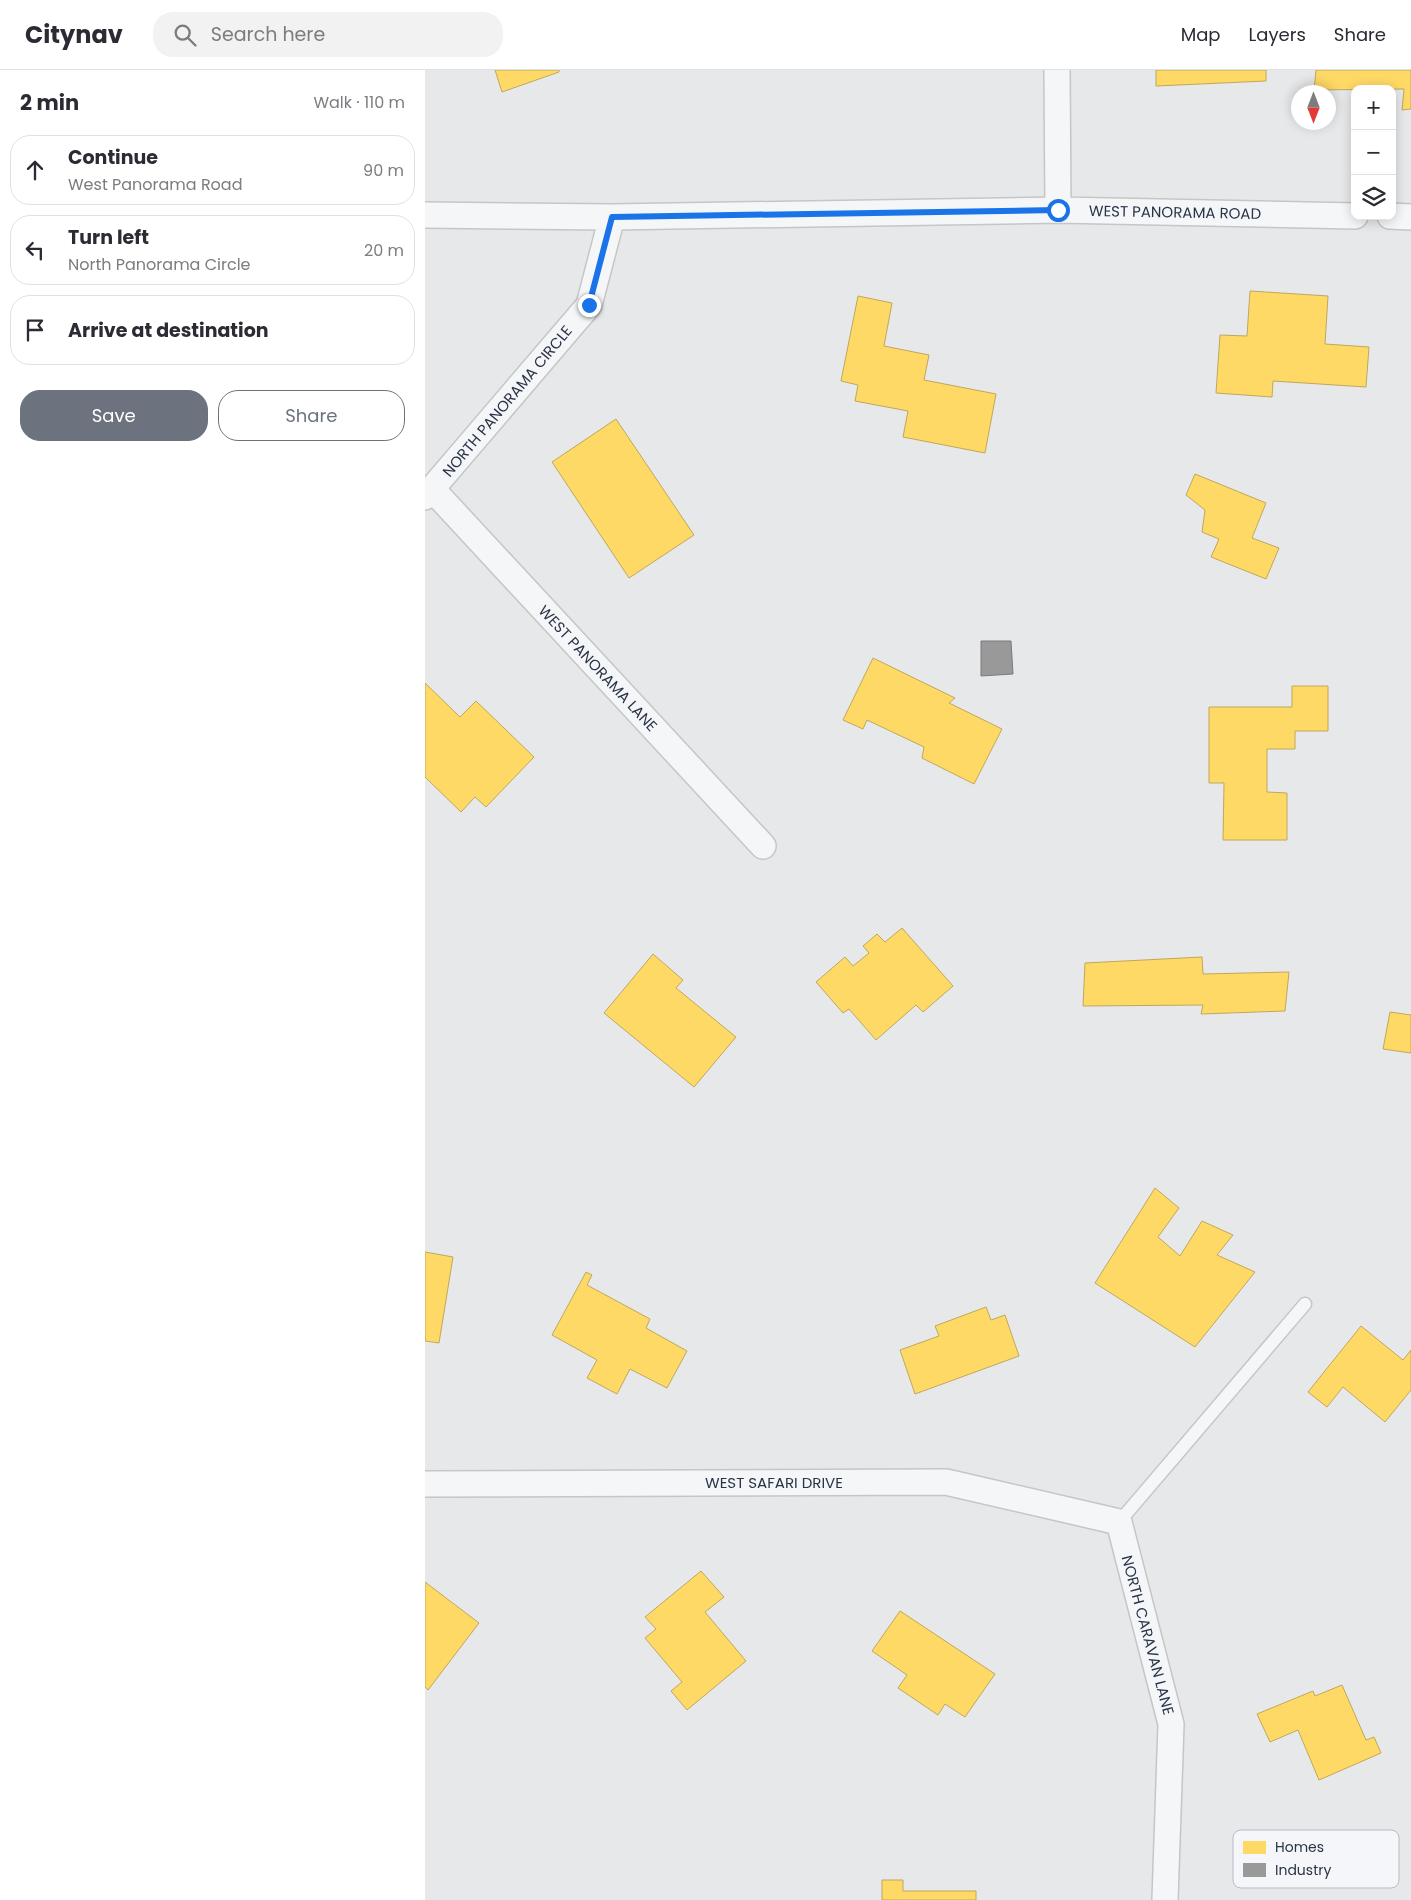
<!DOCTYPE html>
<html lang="en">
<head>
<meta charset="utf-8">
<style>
  body { margin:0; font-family:Poppins,sans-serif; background:#f2f2f3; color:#2b2b33 }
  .controls { position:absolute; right:15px; top:15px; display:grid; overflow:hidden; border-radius:10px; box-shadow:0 2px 12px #0003 }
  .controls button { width:45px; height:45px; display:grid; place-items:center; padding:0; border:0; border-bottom:1px solid #e1e1e2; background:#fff; color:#2b2b33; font:25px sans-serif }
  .compass { position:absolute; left:866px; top:15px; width:45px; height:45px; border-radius:50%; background:#fff; box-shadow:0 2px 12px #0003; rotate:180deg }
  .stop { position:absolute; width:15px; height:15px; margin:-11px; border:4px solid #1a73e8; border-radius:50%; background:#fff }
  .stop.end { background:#1a73e8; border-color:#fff; box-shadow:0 1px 5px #0008 }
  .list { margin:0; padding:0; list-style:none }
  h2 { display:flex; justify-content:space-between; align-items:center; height:65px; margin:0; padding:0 20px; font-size:21px }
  h2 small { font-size:16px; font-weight:400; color:#7c7c81 }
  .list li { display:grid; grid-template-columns:32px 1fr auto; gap:15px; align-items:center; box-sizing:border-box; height:70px; margin:0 10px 10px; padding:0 10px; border:1px solid #e1e1e2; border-radius:20px }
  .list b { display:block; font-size:19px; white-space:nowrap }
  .list p { margin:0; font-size:16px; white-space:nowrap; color:#7c7c81 }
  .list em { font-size:16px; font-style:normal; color:#7c7c81 }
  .actions { display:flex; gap:10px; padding:15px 20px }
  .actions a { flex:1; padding:11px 0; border:1px solid #6c737f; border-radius:20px; text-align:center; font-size:18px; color:#6c737f }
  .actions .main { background:#6c737f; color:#fff }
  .icon { flex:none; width:28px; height:28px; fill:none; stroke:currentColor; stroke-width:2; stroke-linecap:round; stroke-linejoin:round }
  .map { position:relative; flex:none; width:986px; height:1830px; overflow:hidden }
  header { display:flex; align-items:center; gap:30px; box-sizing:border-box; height:70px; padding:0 25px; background:#fff; border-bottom:1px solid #e1e1e2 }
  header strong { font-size:24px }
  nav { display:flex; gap:28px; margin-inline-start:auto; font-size:18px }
  .search { width:350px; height:45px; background:#f2f2f3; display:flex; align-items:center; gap:12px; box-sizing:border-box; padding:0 18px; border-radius:20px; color:#7c7c81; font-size:19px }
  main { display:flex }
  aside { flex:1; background:#fff }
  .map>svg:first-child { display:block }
</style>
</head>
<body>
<header>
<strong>Citynav</strong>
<div class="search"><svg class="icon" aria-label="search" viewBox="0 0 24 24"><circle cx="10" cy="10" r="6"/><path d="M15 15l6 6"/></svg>Search here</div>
<nav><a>Map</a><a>Layers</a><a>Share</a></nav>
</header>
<main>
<aside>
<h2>2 min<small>Walk · 110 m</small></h2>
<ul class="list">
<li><svg class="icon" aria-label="ahead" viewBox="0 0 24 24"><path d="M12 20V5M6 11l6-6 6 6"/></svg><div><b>Continue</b><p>West Panorama Road</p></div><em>90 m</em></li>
<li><svg class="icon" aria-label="left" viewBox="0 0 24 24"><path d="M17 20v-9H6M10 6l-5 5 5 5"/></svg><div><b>Turn left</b><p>North Panorama Circle</p></div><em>20 m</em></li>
<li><svg class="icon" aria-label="arrive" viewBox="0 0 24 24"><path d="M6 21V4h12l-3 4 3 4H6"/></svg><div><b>Arrive at destination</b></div></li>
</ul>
<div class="actions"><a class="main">Save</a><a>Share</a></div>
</aside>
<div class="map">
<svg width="986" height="1830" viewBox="0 0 986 1830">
  <rect width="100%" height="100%" fill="#e6e8ea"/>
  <path fill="#ffd966" stroke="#bfa85c" d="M70,0H134V2L77,22Z
    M731,0H841V11L731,16Z
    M891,0H986V39L977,40L979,19L889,20Z
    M825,221L903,226L900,274L944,277L941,317L848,311L847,327L791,323L795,265L822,266Z
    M433,226L467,233L459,276L504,285L499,310L571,324L560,383L478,367L483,341L430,331L433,315L416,311Z
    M191,349L269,465L204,508L127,392Z
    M770,404L841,433L827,468L854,478L841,509L786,487L794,469L777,462L780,440L761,425Z
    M448,588L530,628L524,633L577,659L549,714L497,688L499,677L442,650L438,659L418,650Z
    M0,613L35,647L51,631L109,687L61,737L50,727L36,742L0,707Z
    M867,616H903V661H870V679H842V722L862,723V770H798L799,713H784V637H867Z
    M477,858L528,916L498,942L491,935L451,970L424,939L418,943L391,912L420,887L428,896L444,883L438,876L452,864L460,872Z
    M228,884L258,910L251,918L311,967L269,1017L179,943Z
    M777,887L778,904L864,902L860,941L776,944L778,935L658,936L660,893Z
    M965,942L986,945V983L958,979Z
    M730,1118L754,1138L733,1167L755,1186L777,1151L808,1165L792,1185L830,1202L770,1277L670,1213Z
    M0,1182L28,1187L14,1273L0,1271Z
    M161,1202L167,1205L162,1215L225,1249L221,1258L262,1281L242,1318L205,1299L192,1324L162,1308L172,1290L127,1265Z
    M561,1237L566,1250L580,1245L594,1286L490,1324L475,1280L514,1266L510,1256Z
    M936,1256L978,1290L986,1280V1320L960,1352L918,1317L902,1337L883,1322Z
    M276,1501L299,1527L280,1542L321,1591L262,1640L246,1621L257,1612L220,1568L231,1559L220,1547Z
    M0,1512L54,1553L3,1620L0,1617Z
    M475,1541L570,1604L540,1647L520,1634L513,1645L473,1618L482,1605L447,1581Z
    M917,1615L941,1670L949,1667L956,1683L894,1710L873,1660L845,1672L832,1644L888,1621L890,1626Z
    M457,1810H478V1821H551V1830H457Z"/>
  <path fill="#999" stroke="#787b80" d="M556,571H586L588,604L556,606Z"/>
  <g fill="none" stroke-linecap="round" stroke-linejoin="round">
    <g stroke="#c4c6c8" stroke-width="15">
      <path id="lane" d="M694,1452L880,1234"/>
    </g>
    <g stroke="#c4c6c8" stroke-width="28">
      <path id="street" d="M632,0L633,140
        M0,145L187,147L633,140L930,146
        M965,146L986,147
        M8,420L338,776
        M0,427L164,235L187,147
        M0,1414L521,1412L694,1452L746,1654L740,1830"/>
    </g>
    <use href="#lane" stroke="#f5f6f7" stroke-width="12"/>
    <use href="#street" stroke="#f5f6f7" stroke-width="25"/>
  </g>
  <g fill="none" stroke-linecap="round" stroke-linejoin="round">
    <path stroke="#1a73e8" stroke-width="6" d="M164,235L187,147L633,140"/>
  </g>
  <g text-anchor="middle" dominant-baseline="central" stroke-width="5" stroke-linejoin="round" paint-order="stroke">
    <g font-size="15" fill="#2b3445" stroke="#f4f6f9">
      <text transform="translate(750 142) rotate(1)">WEST PANORAMA ROAD</text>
      <text transform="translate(82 331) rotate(-50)">NORTH PANORAMA CIRCLE</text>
      <text transform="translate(173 598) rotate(47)">WEST PANORAMA LANE</text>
      <text x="349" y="1412">WEST SAFARI DRIVE</text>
      <text transform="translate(723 1565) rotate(75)">NORTH CARAVAN LANE</text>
    </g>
  </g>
  <rect x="808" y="1760" width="166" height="58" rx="8" fill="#f4f6f9" stroke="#b8bcc3" stroke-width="1"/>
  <rect x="818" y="1771" width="23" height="13" fill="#ffd966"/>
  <rect x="818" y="1793" width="23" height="14" fill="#999"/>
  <g font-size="14" fill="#2b3445">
    <text x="850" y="1782">Homes</text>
    <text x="850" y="1805">Industry</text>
  </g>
</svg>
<div class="controls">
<button>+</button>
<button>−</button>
<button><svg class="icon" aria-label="layers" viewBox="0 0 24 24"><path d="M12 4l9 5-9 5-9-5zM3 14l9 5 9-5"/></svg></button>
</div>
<svg class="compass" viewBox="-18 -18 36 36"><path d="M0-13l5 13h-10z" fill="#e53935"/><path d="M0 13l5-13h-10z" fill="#7c7c81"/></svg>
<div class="stop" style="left:633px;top:140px"></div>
<div class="stop end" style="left:164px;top:235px"></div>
</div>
</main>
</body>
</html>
